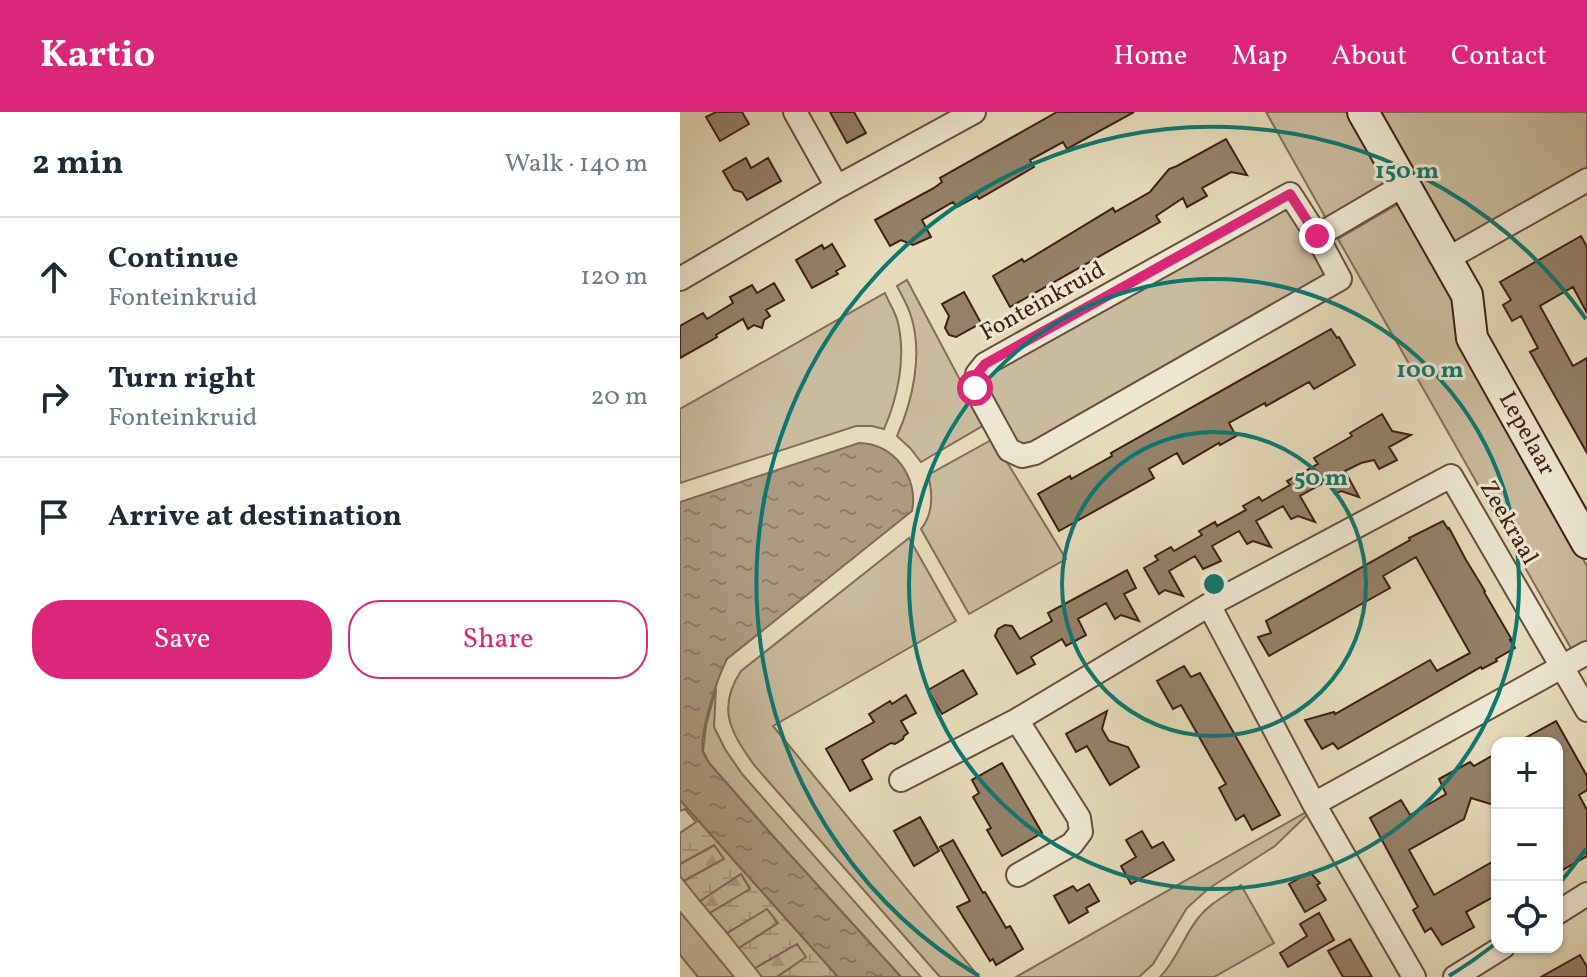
<!DOCTYPE html>
<html lang="en">
<head>
<meta charset="utf-8">
<style>
  body { margin:0; font-family:Vollkorn,serif; background:#f2f2f3; color:#1f2937 }
  .controls { position:absolute; right:24px; bottom:24px; display:grid; overflow:hidden; border-radius:16px; box-shadow:0 2px 6px #0004 }
  .controls button { width:72px; height:72px; display:grid; place-items:center; padding:0; border:0; border-bottom:2px solid #e0e1e3; background:#fff; color:#1f2937; font:40px sans-serif }
  .stop { position:absolute; width:24px; height:24px; margin:-18px; border:6px solid #db2777; border-radius:50%; background:#fff }
  .stop.end { background:#db2777; border-color:#fff; box-shadow:0 2px 8px #0008 }
  .list { margin:0; padding:0; list-style:none }
  h2 { display:flex; justify-content:space-between; align-items:center; height:104px; margin:0; padding:0 32px; font-size:34px }
  h2 small { font-size:26px; font-weight:400; color:#747a83 }
  .list li { display:grid; grid-template-columns:52px 1fr auto; gap:24px; align-items:center; box-sizing:border-box; height:120px; padding:0 32px; border-top:2px solid #e0e1e3 }
  .list b { display:block; font-size:30px; white-space:nowrap }
  .list p { margin:0; font-size:26px; white-space:nowrap; color:#747a83 }
  .list em { font-size:26px; font-style:normal; color:#747a83 }
  .actions { display:flex; gap:16px; padding:24px 32px }
  .actions a { flex:1; padding:18px 0; border:2px solid #db2777; border-radius:32px; text-align:center; font-size:28px; color:#db2777 }
  .actions .main { background:#db2777; color:#fff }
  .icon { flex:none; width:44px; height:44px; fill:none; stroke:currentColor; stroke-width:2; stroke-linecap:round; stroke-linejoin:round }
  .map { position:relative; flex:none; width:907px; height:865px; overflow:hidden }
  header { display:flex; align-items:center; gap:48px; box-sizing:border-box; height:112px; padding:0 40px; background:#db2777; color:#fff }
  header strong { font-size:38px }
  nav { display:flex; gap:44px; margin-inline-start:auto; font-size:28px }
  main { display:flex }
  aside { flex:1; background:#fff }
  .map>svg:first-child { display:block }
</style>
</head>
<body>
<header>
<strong>Kartio</strong>
<nav><a>Home</a><a>Map</a><a>About</a><a>Contact</a></nav>
</header>
<main>
<aside>
<h2>2 min<small>Walk · 140 m</small></h2>
<ul class="list">
<li><svg class="icon" aria-label="ahead" viewBox="0 0 24 24"><path d="M12 20V5M6 11l6-6 6 6"/></svg><div><b>Continue</b><p>Fonteinkruid</p></div><em>120 m</em></li>
<li><svg class="icon" aria-label="right" viewBox="0 0 24 24"><path d="M7 20v-9h11M14 6l5 5-5 5"/></svg><div><b>Turn right</b><p>Fonteinkruid</p></div><em>20 m</em></li>
<li><svg class="icon" aria-label="arrive" viewBox="0 0 24 24"><path d="M6 21V4h12l-3 4 3 4H6"/></svg><div><b>Arrive at destination</b></div></li>
</ul>
<div class="actions"><a class="main">Save</a><a>Share</a></div>
</aside>
<div class="map">
<svg width="907" height="865" viewBox="0 0 907 865">
  <defs>
    <pattern id="forest-firs" width="22" height="20" patternUnits="userSpaceOnUse" patternTransform="scale(2)"><rect width="22" height="20" fill="#c9bb9d"/><path d="M5 1l3.5 6h-7zM16 11l3.5 6h-7z" fill="#aea086"/></pattern>
    <pattern id="wetland-marsh" width="20" height="14" patternUnits="userSpaceOnUse" patternTransform="scale(2)"><rect width="20" height="14" fill="#c9bb9d"/><path d="M1 5h8M5 5V1M11 12h8M15 12V8" fill="none" stroke="#aea086"/></pattern>
    <pattern id="water-ripples" width="26" height="14" patternUnits="userSpaceOnUse" patternTransform="scale(2)"><rect width="26" height="14" fill="#ad9b81"/><path d="M2 4q2-2 4 0t4 0M15 11q2-2 4 0t4 0" fill="none" stroke="#8e7e68"/></pattern>
  </defs>
  <rect width="100%" height="100%" fill="#e5dbba"/>
  <filter id="stains"><feTurbulence type="fractalNoise" baseFrequency=".0025" numOctaves="4"/><feColorMatrix values="0 0 0 0 .2 0 0 0 0 .09 0 0 0 0 .02 0 0 0 .5 -.17"/></filter>
  <radialGradient id="worn" r=".72"><stop offset=".6" stop-color="#630" stop-opacity="0"/><stop offset="1" stop-color="#630" stop-opacity=".3"/></radialGradient>
  <path fill="#c9bb9d" stroke="#846d58" stroke-width="2" d="M586,0H675L716,71L648,110Z
    M701,0H907V61L776,132Z
    M725,88L781,185L784,238L907,454V529L892,538L658,127Z
    M596,97L614,100L645,153L641,171L352,334L334,330L304,274L311,257Z
    M227,168L304,313L241,350L230,336L217,324C233,288 243,242 231,204C228,194 222,184 217,174Z
    M205,181C209,191 216,201 218,211C226,246 218,285 204,317L192,314H176L0,371V297Z
    M313,327L386,447L289,502L241,417C254,401 253,382 248,363Z
    M229,426L276,509L93,614L299,865H260L74,653C51,620 36,597 61,559Z
    M36,576L34,615L45,637L62,662L241,865H221L92,723L29,651L23,639L26,614Z
    M628,699L629,701L595,734L528,777L507,796L473,852L459,865H336Z
    M561,773L594,831L534,865H480C497,848 504,823 519,805C530,791 547,783 561,773Z
    M0,800L54,865H18L0,843Z"/>
  <path fill="url(#forest-firs)" stroke="#846d58" stroke-width="2" d="M35,733L44,747L4,769L0,764V752Z
    M61,761L70,777L30,801L20,789Z
    M87,796L98,812L59,836L47,821Z
    M117,832L127,845L97,865H82L75,856Z"/>
  <path fill="url(#wetland-marsh)" stroke="#846d58" stroke-width="2" d="M0,688L158,865H97L126,845L117,832L75,856L59,836L98,811L87,797L47,821L30,801L70,777L61,762L20,789L4,769L44,747L34,733L0,752V721L16,710L5,697L0,699Z"/>
  <path fill="url(#water-ripples)" stroke="#816955" stroke-width="2" d="M179,331C214,331 239,366 232,399L47,547C38,564 19,621 23,640C24,644 27,647 29,651L92,723L221,865H158L0,688V390Z"/>
  <path fill="#958169" stroke="#3f1f12" stroke-width="2" d="M36,0H62L69,12L40,29L26,5Z
    M150,0H174L186,21L167,31Z
    M377,0H454L387,37L383,30L350,48L354,55L299,87L297,84L277,95L273,90L242,108L251,125L233,133L221,128L210,134L195,108L254,76L262,70L260,66Z
    M546,27L567,63L551,60L522,76L527,84L507,95L503,86L476,104L480,110L330,195L313,164L342,147L344,150L433,96L435,100L470,80L489,57L497,54Z
    M66,46L71,56L88,46L101,69L67,88L62,80L54,78L43,59Z
    M901,124L907,135V201L893,175L860,194L893,254L907,246V341L850,240L858,236L841,204L832,209L823,193L831,188L820,170Z
    M152,132L165,154L156,159L158,162L132,176L116,148L142,133L144,137Z
    M94,171L104,188L86,198L90,204L84,208L82,216L74,213L68,217L63,207L36,223L37,225L0,246V214L23,201L27,207L53,191L50,185L72,173L77,181Z
    M284,180L301,211L276,225L269,223L265,216L269,204L262,192Z
    M651,217L657,226L659,225L675,253L634,277L629,270L586,294L585,291L549,311L556,324L540,333L539,331L503,352L497,341L469,357L474,366L379,419L358,382L390,364L391,367L432,344L431,341Z
    M702,302L712,319L731,323L709,335L717,348L699,357L694,348L681,351L665,359L679,385L661,379L655,382L647,369L620,384L635,410L618,404L611,407L603,394L576,409L591,435L573,429L567,432L559,419L532,434L541,449L523,457L515,444L489,459L503,484L485,478L479,482L464,456L478,448L475,444L491,435L494,439L522,423L519,419L535,410L537,414L566,398L563,394L579,385L582,389L610,373L607,369L638,352L634,346L672,324L670,321Z
    M763,409L768,417L769,416L786,448L805,479L804,480L832,528H830L835,536L816,547L817,549L802,557L801,555L658,637L653,631L642,637L625,608L654,600L655,602L750,548L757,559L790,541L736,445L703,464L710,476L589,544L578,525L591,521L586,509L730,428L729,426Z
    M447,458L456,476L444,482L459,509L441,503L435,507L426,491L398,507L406,523L386,534L382,527L351,545L355,552L337,562L315,524L318,517L325,513L332,514L340,527L372,509L368,501Z
    M504,554L511,565L520,561L600,703L572,718L564,703L556,708L539,676L546,672L501,593L493,597L477,569Z
    M283,558L297,582L262,602L248,578Z
    M226,583L236,601L221,609L228,621L224,624L223,627L215,632L211,631L182,648L192,667L170,679L146,637L194,610L189,602L210,589L212,592Z
    M427,599L422,617L429,629L448,635L459,655L430,673L407,634L396,640L386,622Z
    M876,609L907,664V678L899,683L907,698V744L877,761V631H836Z
    M817,641V694L791,686L784,707L729,738L754,783L812,750L817,758V783L786,800L794,815L762,833L751,816L745,820L733,798L738,795L690,706L721,688L730,703L766,682L759,667L790,650L794,654Z
    M322,651L362,721L322,744L307,718L311,716L293,685L299,681L292,668Z
    M240,705L259,739L234,754L214,719Z
    M462,719L472,736L483,730L494,748L451,772L441,754L456,745L446,728Z
    M273,728L303,781L305,780L326,816L330,814L343,837L316,853L313,847L310,849L277,795L290,789L260,735Z
    M630,760L640,771L637,773L646,788L625,800L609,772Z
    M409,772L419,789L406,796L408,800L389,811L374,784L393,774L397,779Z
    M639,801L654,828L608,855L600,841L627,824L620,812Z
    M670,827L692,865H663L648,839Z
    M900,843L907,855V865H861Z"/>
  <g fill="none" stroke-linecap="round" stroke-linejoin="round">
    <g stroke="#684e3c" stroke-width="26">
      <path id="street" d="M115,0L157,75
        M637,124L660,167L355,341L342,344L329,338L295,276L297,262L305,252L610,82L637,124L724,73
        M767,147L907,68
        M0,167L157,75L294,0
        M529,493L634,692L734,865
        M337,608L399,706L401,720L392,732L338,763
        M221,668L337,608L529,493L771,364L907,598
        M634,692L907,541
        M877,801L907,782
        M775,865L823,835"/>
    </g>
    <g stroke="#3f1f12" stroke-width="34">
      <path id="secondary" d="M683,0L787,183L792,226L907,431"/>
    </g>
    <use href="#street" stroke="#eee8d2" stroke-width="22"/>
    <use href="#secondary" stroke="#eee8d2" stroke-width="30"/>
  </g>
  <g fill="none" stroke-linecap="round" stroke-linejoin="round">
    <path stroke="#db2777" stroke-width="10" d="M295,276L297,262L305,252L610,82L637,124"/>
  </g>
  <g fill="none" stroke="#0f766e" stroke-width="4">
    <circle cx="534" cy="472" r="152"/>
    <circle cx="534" cy="472" r="305"/>
    <path d="M906 737A457 457 0 0 1 879 772M815 832A457 457 0 0 1 769 864M299 864A457 457 0 1 1 906 207"/>
  </g>
  <g text-anchor="middle" dominant-baseline="central" stroke-width="6" stroke-linejoin="round" paint-order="stroke">
    <g font-size="24" fill="#3f1f12" stroke="#eee8d2">
      <text transform="translate(363 190) rotate(-29)">Fonteinkruid</text>
      <text transform="translate(846 322) rotate(61)">Lepelaar</text>
      <text transform="translate(828 411) rotate(60)">Zeekraal</text>
    </g>
  </g>
  <circle cx="534" cy="472" r="12" fill="#0f766e" stroke="#eee8d2" stroke-width="4"/>
  <g font-size="24" text-anchor="middle" font-weight="bold" fill="#0f766e" stroke="#eee8d2" stroke-width="6" stroke-linejoin="round" paint-order="stroke">
    <text x="727" y="66">150 m</text>
    <text x="750" y="265">100 m</text>
    <text x="641" y="373">50 m</text>
  </g>
  <rect width="100%" height="100%" filter="url(#stains)"/>
  <rect width="100%" height="100%" fill="url(#worn)"/>
</svg>
<div class="controls">
<button>+</button>
<button>−</button>
<button><svg class="icon" aria-label="locate" viewBox="0 0 24 24"><circle cx="12" cy="12" r="6"/><path d="M12 2v4M12 18v4M2 12h4M18 12h4"/></svg></button>
</div>
<div class="stop" style="left:295px;top:276px"></div>
<div class="stop end" style="left:637px;top:124px"></div>
</div>
</main>
</body>
</html>
